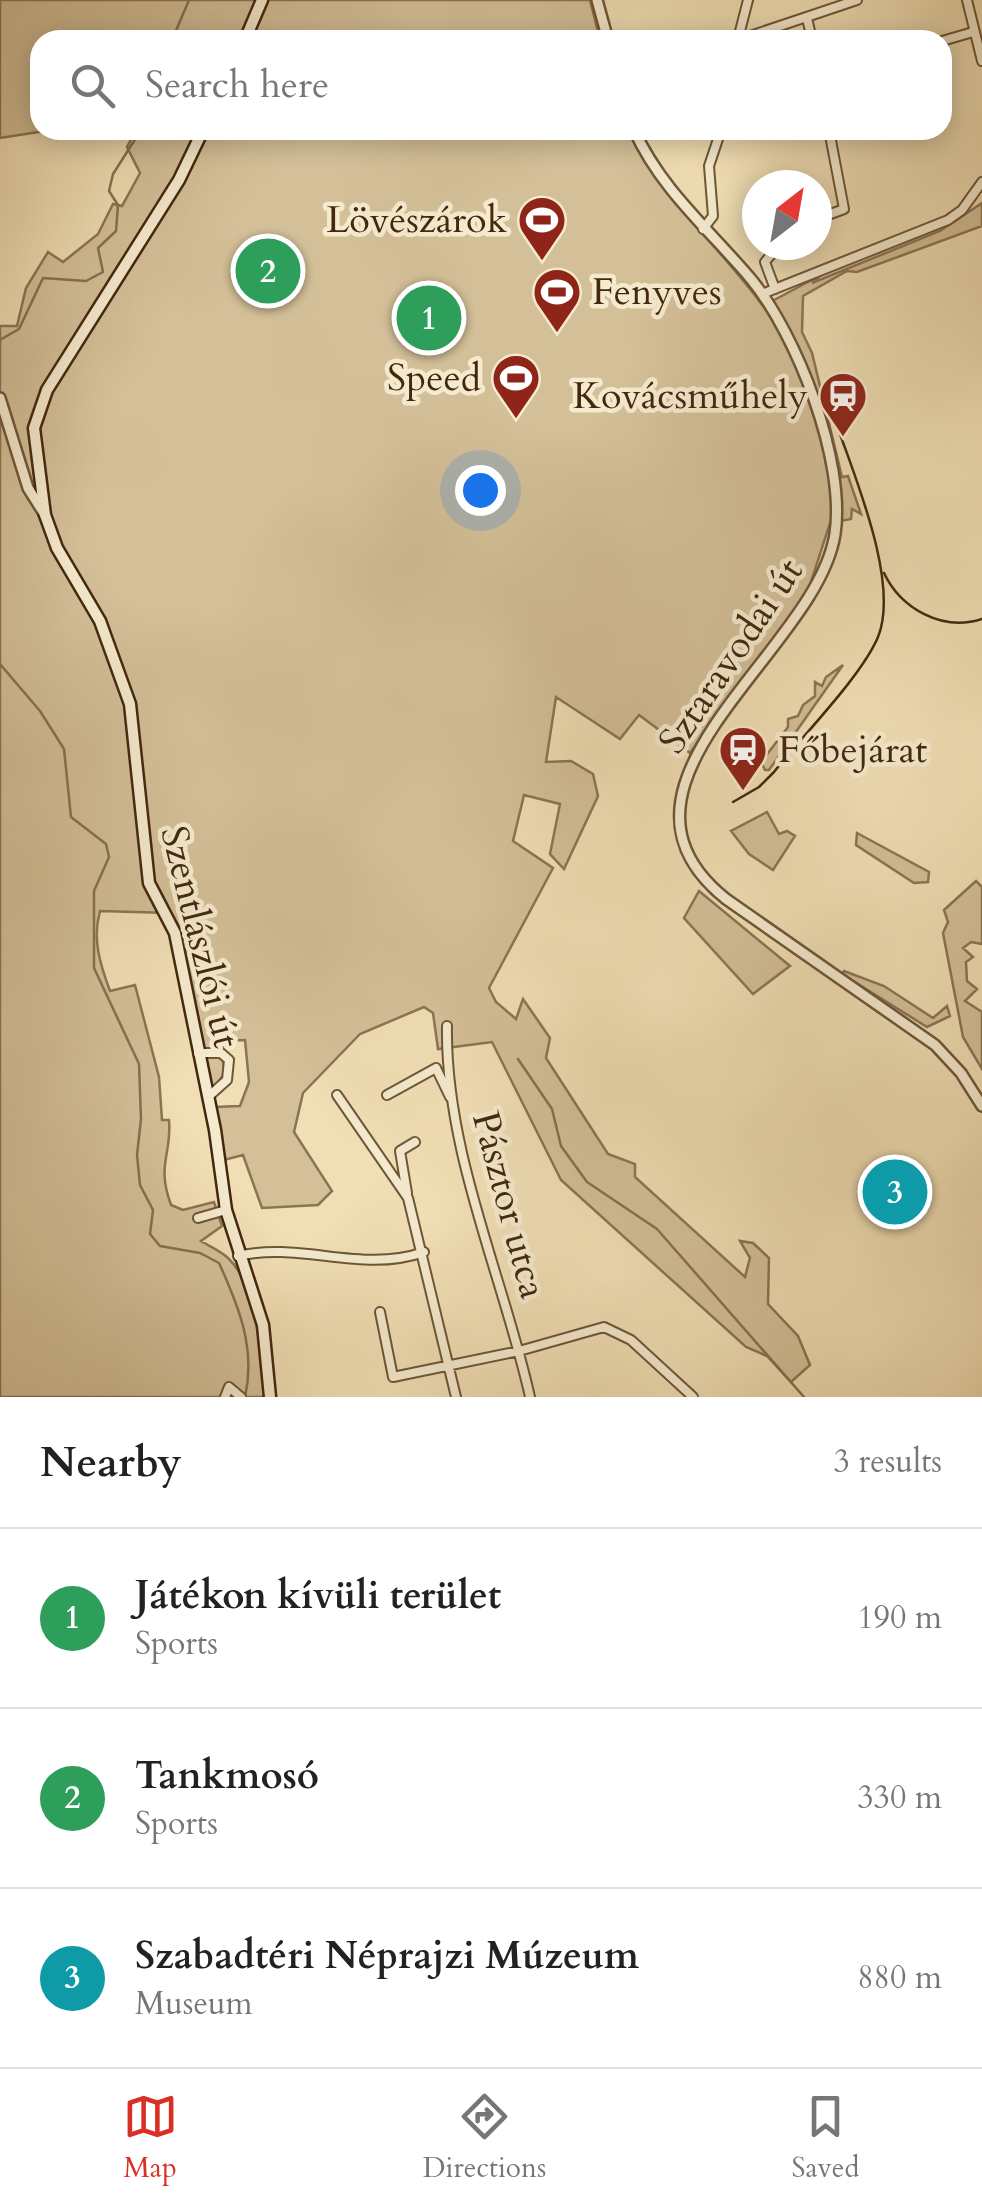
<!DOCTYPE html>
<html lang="en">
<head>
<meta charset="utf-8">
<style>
  body { margin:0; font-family:Cardo,serif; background:#f6f6f6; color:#222 }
  .compass { position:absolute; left:742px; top:170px; width:90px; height:90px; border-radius:50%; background:#fff; box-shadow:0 5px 25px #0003; rotate:31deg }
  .you { position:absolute; left:480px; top:490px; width:35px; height:35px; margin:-25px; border:8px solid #fff; border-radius:50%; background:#1a73e8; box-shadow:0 0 0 15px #1a73e833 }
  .badge { display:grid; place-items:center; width:65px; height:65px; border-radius:50%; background:#d93025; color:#fff; font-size:32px; font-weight:700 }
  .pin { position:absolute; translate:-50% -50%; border:5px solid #fff; box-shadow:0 2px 10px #0006 }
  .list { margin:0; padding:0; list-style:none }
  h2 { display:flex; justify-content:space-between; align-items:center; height:130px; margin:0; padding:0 40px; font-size:42px }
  h2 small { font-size:32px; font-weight:400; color:#767676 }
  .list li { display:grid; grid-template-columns:65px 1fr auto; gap:30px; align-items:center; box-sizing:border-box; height:180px; padding:0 40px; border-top:2px solid #e0e0e0 }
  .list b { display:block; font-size:38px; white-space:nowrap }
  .list p { margin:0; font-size:32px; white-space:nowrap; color:#767676 }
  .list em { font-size:32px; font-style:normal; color:#767676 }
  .icon { flex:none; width:55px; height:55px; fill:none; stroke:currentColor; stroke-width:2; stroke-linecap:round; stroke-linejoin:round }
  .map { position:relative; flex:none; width:982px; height:1397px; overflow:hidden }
  .search { position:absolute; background:#fff; box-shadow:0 5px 25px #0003; left:30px; right:30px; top:30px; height:110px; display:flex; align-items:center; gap:25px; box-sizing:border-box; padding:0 35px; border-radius:30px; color:#767676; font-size:38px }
  .sheet { height:670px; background:#fff }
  nav { display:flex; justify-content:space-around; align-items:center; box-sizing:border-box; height:140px; border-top:2px solid #e0e0e0; background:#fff; font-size:28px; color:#767676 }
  nav a { display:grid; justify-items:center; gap:5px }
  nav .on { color:#d93025 }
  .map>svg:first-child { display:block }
</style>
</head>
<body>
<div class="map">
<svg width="982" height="1397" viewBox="0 0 982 1397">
  <rect width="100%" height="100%" fill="#f0deb4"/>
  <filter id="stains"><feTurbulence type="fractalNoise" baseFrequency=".002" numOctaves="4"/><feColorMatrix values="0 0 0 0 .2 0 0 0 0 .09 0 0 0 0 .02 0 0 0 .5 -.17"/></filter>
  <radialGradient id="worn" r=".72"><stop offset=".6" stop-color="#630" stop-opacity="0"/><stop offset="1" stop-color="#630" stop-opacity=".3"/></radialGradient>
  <path fill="#d3bf98" stroke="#8b7454" stroke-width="2.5" d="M0,0H590L600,40H132L121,34L119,40H40V130H51L0,138Z
    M136,130H628C662,197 719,246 763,306L821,275L812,283L940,231L982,203V226L857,272L847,271L803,296L802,332L812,353L842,477L848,476L861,514L852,509L851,519L830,523L807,594L690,753L639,715L620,739L556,697L546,762L571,761L593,774L598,796L564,869L550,854L560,804L524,795L513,841L553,868L489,988L496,1002L516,1019L523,999L550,1038L546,1058L608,1154L635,1164V1177L745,1277L750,1258L740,1241L753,1243L769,1258L768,1304L798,1336L810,1365L791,1382L767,1356L746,1347L561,1180L492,1042L438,1049L433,1013L424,1007L360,1034L303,1093L294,1132L332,1191L318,1205L262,1208L243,1155L224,1160L215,1107L240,1106L249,1082L245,1040L222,1041L224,1074L211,1092L170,913L100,911C92,939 100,964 110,991L135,985L159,1077L162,1120H169C172,1155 156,1164 171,1205L183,1210L214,1202L222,1226L201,1241C209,1246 221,1251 228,1258C258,1286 261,1358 265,1397H0V326H17L26,288L48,252L63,262L98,234L113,204L122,206L140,173L127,147Z
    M843,665L769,770H765L761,762L788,727V719L798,716L803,705L815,696V682L822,686L826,677Z
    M767,812L779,834L787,831L795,836L773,870L749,854L731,831Z
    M857,833L929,872L928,882L914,883L856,845Z
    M976,881L982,887V944L971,942L963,948L973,957L966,962L967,981L977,989L965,1001L982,1012V1069L963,1037L943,933L948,922L944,910Z
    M699,891L790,966L753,994L684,918Z
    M844,971L884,986L933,1018L947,1006L950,1016L927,1027L842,974Z"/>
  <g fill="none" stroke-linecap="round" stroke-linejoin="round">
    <path stroke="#877050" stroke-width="2.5" d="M172,40L189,0
      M0,340L19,329L43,278L86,281L103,272L98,248L116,231L118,205L109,191L113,174L141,130
      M0,664L40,711L64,749L71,817L106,844L109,857L94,891V968L139,1064L141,1119L137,1155L140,1185L153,1210L150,1234L160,1246L200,1253L219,1263C239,1307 256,1349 245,1397
      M518,1059L552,1109L561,1146L587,1182L657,1229L804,1397"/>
    <g stroke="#6e5638" stroke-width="12">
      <path id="minor" d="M967,0L982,61
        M807,18L812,40
        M738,39L748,0
        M738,40L857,0
        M942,41L973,32
        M817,219L844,209L829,130
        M703,229L713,216L709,166L721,130
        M775,289L765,262L779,245
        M762,294L948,220L962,210L982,182
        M447,1026C445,1152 503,1276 530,1397
        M198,1053H221L229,1060L227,1080L208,1097
        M337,1095L408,1198L456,1397
        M387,1095L436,1068L450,1097
        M407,1193L400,1151L415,1142
        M198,1218L226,1210
        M238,1256C301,1241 361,1274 424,1252
        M380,1312L393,1377L519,1351L604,1327L631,1340L693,1397
        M225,1397L229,1387L241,1397"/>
    </g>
    <g stroke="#6e5638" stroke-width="14">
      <path id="tertiary" d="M597,0L608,40
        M634,130C662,191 709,229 751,279C797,335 846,461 835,534C817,652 582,784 726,899L935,1045L961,1073L982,1106
        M0,398L28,488L45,515"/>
    </g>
    <g stroke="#43280f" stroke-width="15">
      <path id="secondary" d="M245,40L262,0
        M203,130L179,180L47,390L34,428L45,515L57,548L100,621L130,704L149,883L175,933L215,1130L226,1210L263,1325L270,1397"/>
    </g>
    <use href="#minor" stroke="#f5eace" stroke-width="8"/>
    <use href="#tertiary" stroke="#f5eace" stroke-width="9"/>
    <use href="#secondary" stroke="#f5eace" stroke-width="10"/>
    <path stroke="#43280f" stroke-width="2.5" d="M884,573C901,609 943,632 982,619
      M733,802L759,787L774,772C803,735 861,677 878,637C899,585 858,485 840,434"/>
  </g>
  <defs>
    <g id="stadium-pin" transform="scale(2.5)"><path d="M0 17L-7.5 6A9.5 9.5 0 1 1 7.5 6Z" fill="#8f2418" stroke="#f5eace"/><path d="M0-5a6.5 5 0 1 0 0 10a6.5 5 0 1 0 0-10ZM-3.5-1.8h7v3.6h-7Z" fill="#fff"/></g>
    <g id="station-pin" transform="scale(2.5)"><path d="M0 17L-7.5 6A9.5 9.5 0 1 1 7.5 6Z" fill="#8f2418" stroke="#f5eace"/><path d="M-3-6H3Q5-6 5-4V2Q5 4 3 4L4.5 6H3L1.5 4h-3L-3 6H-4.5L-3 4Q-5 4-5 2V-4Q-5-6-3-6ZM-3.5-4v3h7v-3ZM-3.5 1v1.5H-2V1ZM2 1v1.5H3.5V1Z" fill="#fff"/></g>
  </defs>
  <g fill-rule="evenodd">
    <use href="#stadium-pin" x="542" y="220"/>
    <use href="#stadium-pin" x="557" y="292"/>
    <use href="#stadium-pin" x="516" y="378"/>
    <use href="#station-pin" x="843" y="396"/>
    <use href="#station-pin" x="743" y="750"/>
  </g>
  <g text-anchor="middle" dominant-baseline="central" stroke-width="9" stroke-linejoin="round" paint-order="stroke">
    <g font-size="38" fill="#43280f" stroke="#f5eace" text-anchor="end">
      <text x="507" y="220">Lövészárok</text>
      <text x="592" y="292" text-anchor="start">Fenyves</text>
      <text x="481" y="378">Speed</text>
      <text x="808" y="396">Kovácsműhely</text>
      <text x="778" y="750" text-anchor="start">Főbejárat</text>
    </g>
    <g font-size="38" fill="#43280f" stroke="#f5eace">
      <text transform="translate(731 656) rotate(-56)">Sztaravodai út</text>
      <text transform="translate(200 937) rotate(76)">Szentlászlói út</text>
      <text transform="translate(509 1205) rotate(75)">Pásztor utca</text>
    </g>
  </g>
  <rect width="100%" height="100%" filter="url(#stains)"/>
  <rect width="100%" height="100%" fill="url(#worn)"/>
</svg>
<svg class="compass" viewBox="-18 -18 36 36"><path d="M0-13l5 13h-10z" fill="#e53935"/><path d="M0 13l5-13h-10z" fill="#767676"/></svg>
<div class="you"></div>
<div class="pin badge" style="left:429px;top:318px;background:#2e9e5b">1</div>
<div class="pin badge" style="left:268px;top:271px;background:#2e9e5b">2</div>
<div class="pin badge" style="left:895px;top:1192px;background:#0f9aa8">3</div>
<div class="search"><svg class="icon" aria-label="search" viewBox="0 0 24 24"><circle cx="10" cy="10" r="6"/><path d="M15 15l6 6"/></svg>Search here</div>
</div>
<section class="sheet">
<h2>Nearby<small>3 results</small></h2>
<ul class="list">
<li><span class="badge" style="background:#2e9e5b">1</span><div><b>Játékon kívüli terület</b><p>Sports</p></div><em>190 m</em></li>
<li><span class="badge" style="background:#2e9e5b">2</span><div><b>Tankmosó</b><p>Sports</p></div><em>330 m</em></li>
<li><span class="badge" style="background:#0f9aa8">3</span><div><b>Szabadtéri Néprajzi Múzeum</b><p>Museum</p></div><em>880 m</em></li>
</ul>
</section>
<nav>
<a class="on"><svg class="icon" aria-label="map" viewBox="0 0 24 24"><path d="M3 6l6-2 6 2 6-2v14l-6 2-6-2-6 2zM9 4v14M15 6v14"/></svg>Map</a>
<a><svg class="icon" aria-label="directions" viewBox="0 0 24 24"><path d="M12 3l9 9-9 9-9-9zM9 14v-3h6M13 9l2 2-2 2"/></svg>Directions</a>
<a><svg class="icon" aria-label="saved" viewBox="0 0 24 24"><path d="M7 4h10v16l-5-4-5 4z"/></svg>Saved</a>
</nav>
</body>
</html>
